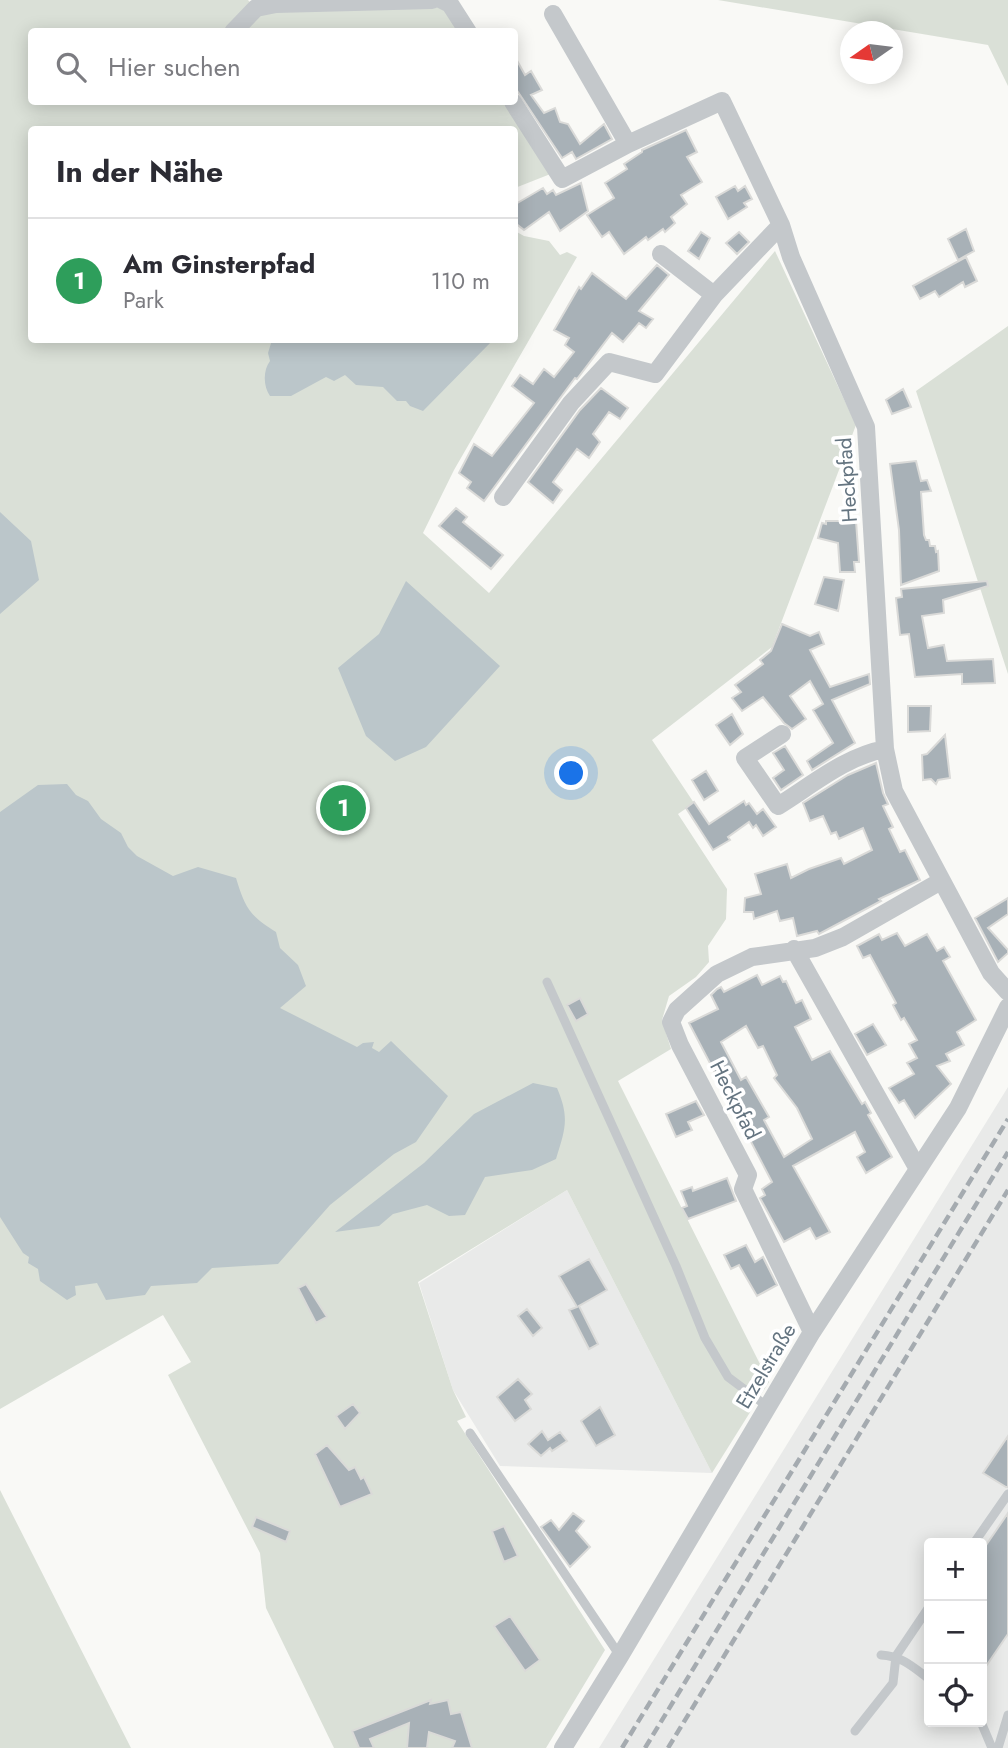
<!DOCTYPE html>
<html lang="de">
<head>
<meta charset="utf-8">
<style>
  body { margin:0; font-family:Jost,sans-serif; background:#f2f2f3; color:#2b2b33 }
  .controls { position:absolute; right:21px; bottom:21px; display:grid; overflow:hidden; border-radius:7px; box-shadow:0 4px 18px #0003 }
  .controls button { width:63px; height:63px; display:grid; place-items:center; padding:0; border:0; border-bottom:2px solid #e1e1e2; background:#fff; color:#2b2b33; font:35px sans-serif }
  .compass { position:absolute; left:840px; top:21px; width:63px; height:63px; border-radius:50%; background:#fff; box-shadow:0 4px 18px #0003; rotate:256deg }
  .you { position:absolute; left:572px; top:774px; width:24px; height:24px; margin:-18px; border:5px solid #fff; border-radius:50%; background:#1a73e8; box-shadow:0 0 0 10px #1a73e833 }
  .badge { display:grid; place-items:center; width:46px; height:46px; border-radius:50%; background:#e0582f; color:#fff; font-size:23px; font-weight:700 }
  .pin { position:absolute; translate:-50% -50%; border:4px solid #fff; box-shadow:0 2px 7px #0006 }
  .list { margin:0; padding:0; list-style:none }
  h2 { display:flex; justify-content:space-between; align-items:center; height:91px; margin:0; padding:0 28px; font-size:30px }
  h2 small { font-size:23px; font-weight:400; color:#7c7c81 }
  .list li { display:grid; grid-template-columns:46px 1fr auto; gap:21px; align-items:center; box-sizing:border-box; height:126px; padding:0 28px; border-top:2px solid #e1e1e2 }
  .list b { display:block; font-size:26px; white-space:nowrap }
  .list p { margin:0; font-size:23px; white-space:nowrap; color:#7c7c81 }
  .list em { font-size:23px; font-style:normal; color:#7c7c81 }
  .icon { flex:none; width:38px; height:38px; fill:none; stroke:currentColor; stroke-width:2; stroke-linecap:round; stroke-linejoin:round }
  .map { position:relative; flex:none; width:1008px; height:1748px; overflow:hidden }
  .search { position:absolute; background:#fff; box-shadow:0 4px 18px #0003; left:28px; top:28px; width:490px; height:77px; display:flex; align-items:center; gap:18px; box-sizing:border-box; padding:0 24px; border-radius:7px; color:#7c7c81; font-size:26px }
  .panel { position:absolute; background:#fff; box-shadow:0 4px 18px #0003; left:28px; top:126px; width:490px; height:217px; border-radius:7px }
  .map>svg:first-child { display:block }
</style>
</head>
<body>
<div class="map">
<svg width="1008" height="1748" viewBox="0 0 1008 1748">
  <rect width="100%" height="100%" fill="#f9f9f6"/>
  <path fill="#e9eae9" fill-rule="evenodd" d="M1008,1087V1748H599L695,1593ZM929,1543H982V1722H929Z
    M567,1190L712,1473L500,1466L453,1390L419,1283Z"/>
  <path fill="#dae0d7" d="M0,0H248L256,9L450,0L470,31L32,32V102H513L553,173L515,188L514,130H32V340H514L515,231L524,236L549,241L560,255L567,252L577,257L454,470L423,533L489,593L775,251L856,425L772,647L652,740L694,803L678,814L727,889L726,919L708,946L709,962L696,977L669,996L662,1020L671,1049L618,1081L769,1382L712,1473L567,1190L418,1282L453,1390L466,1417L457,1421L605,1650L546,1748H334L266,1608L260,1553L168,1375L191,1362L163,1315L0,1409Z
    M718,0H1008V86L988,45Z
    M1008,326V674L916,391Z
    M0,1490L131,1748H0Z"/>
  <path fill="#bbc6ca" d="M272,340H493L423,411L410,406L406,401H397L383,387L356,385L345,375L334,381L326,377L291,396H270C263,386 263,370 270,361L268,353Z
    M0,512L31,541L39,580L0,614Z
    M406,581L500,666L426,747L395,761L366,736L338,668L379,634Z
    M67,784L76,795L88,801L101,819L121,833L128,847L137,856L173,876L198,867L236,878C245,908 250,916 276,932L280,948L298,965L306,986L280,1008L357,1047L363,1043L374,1042L372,1048L379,1052L391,1041L448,1096L416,1142L394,1154L330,1205L278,1264L212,1268L197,1283L151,1286L145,1295L106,1300L97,1283L75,1286L76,1295L67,1300L40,1281L38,1269L28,1263L29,1257L23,1253L0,1217V812L38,785Z
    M533,1083L557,1088C570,1118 565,1130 556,1159L532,1170L485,1177L465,1215L449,1216L427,1205L393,1214L379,1226L335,1232L424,1163L474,1114Z"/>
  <path fill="#a8b1b7" stroke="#dadad8" stroke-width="2" fill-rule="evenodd" d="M514,55L525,75L531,71L542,90L531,95L544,113L555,108L560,122L568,124L580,144L604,124L612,139L576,159L572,152L562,158L514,86Z
    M686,130L697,152L687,157L702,182L681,195L687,204L671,217L675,223L665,232L663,229L648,240L646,237L624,254L609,232L602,237L587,215L614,198L605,183L627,169L624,164L642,152V150Z
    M581,183L588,211L560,231L549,212L524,230L514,222V205L543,188L547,194L553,190L556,195Z
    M735,186L738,191L745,186L752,199L744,203L747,207L728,219L716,197Z
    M966,229L974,251L958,260L948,239Z
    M701,232L710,238L699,259L688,251Z
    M739,232L749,242L737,254L726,243Z
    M966,257L977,281L965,287L963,282L939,297L935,291L920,299L913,286Z
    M657,265L669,275L639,311L653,319L646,328L639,323L623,342L612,333L577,379L575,378L484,501L467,488L471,482L459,473L474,444L492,456L534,403L512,386L520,375L533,384L544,369L554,377L574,352L565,345L569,338L554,330L579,287L581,289L592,273L626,299Z
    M601,388L628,408L620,419L609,412L593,434L600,442L589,458L577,449L553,482L562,490L553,503L528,482L580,410Z
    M903,389L911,407L892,414L886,400Z
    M916,461L921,481L927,480L931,491L921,492L924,535L926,540H929L930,546H935L936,552L938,551L939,571L901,585L899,530L890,464Z
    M456,508L467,517L463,522L503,555L491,569L439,526Z
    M826,521H856L859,562H854L855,572H840L838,543L818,538L822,523L826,524Z
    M824,577L844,580L838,611L815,604Z
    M987,581L988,586L943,600L944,613L922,616L928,648L944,645L947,661L993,659L995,683L962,684V674L915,677L909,634L900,635L896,598L902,597L901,589Z
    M782,624L810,636L819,632L824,644L810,650L830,687L869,674L870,684L832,700L855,743L812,770L807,761L833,743L813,710L823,704L810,681L790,696L806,719L792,729L784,723L763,697L742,711L732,698L741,692L735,685L763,664L760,660L771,651Z
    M908,706H931L930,731L908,732Z
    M732,714L743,734L730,745L716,725Z
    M945,735L950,778L938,780L936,784L931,779L923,780L922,755L927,754Z
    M785,746L803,775L781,790L773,778L784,770L773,753Z
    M876,763L883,793L888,804L883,806L893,827L889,829L900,852L905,850L920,880L879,899L881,901L819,934L817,931L797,936L793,918L780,921L777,911L754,919L753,912H744L745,898L761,894L755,874L787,864L791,878L809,869L841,858L844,864L872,850L863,828L839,839L836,832L831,834L823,816L810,821L803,803L848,775Z
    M706,771L718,791L704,800L692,780Z
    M744,801L746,805L749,803L757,814L763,809L776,827L763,836L756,825L753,828L749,822L728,837L730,840L713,850L686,808L694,802L709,824Z
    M1008,898V914L988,928L1008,950V953L998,962L975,918Z
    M897,933L905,946L927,934L937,951L944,947L950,957L943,961L976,1020L957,1032L964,1045L946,1054L950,1061L937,1066L951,1084L915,1118L904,1100L899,1103L889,1088L914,1074L907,1063L917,1058L909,1044L917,1040L904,1018L901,1020L893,1005L896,1003L870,955L863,958L857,946L879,934L882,940Z
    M757,975L762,985L780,976L783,982L786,981L796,1003L802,1000L811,1019L795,1027L812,1060L830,1051L862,1104L865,1102L871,1113L868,1115L892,1157L866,1173L857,1157L865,1152L855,1132L793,1166L830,1232L816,1239L810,1228L784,1242L760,1198L765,1195L762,1189L772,1182L689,1023L718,1009L711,995L717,989L721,987L724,992ZM746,1026L758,1048L763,1046L777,1075L774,1078L797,1108L812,1139L784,1157L764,1120L769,1117L746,1077L741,1080L721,1042Z
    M580,998L588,1014L576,1021L567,1005Z
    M873,1024L886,1045L867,1055L855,1034Z
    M696,1101L704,1115L688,1122L692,1130L676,1137L666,1114Z
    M727,1178L736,1201L688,1219L682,1208L687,1206L681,1191L692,1187L693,1191Z
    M746,1245L755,1262L763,1257L777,1285L757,1296L739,1265L731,1269L724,1255Z
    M589,1259L607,1290L579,1306L598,1344L589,1349L569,1310L577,1307L559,1276Z
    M306,1284L327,1317L316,1323L298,1288Z
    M527,1309L542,1328L533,1336L518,1316Z
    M518,1379L532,1394L525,1400L531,1409L515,1421L497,1397Z
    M353,1404L360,1413L345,1429L336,1416Z
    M600,1407L615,1435L596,1446L581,1421Z
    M542,1431L548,1440L560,1432L567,1441L552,1451L550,1448L541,1456L528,1444Z
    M1008,1436V1487H1006L983,1473Z
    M327,1445L349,1470L355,1467L361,1479L364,1477L372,1494L340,1507L315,1454Z
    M573,1513L584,1521L576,1531L590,1547L570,1567L541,1527L551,1520L559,1530Z
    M1008,1513V1634L982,1672V1551Z
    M256,1517L290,1531L286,1542L252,1527Z
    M504,1526L518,1556L504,1562L492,1531Z
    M510,1616L540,1660L525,1671L494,1626Z
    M431,1700L430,1704L448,1700L451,1714L461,1712L472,1748H452L455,1741L429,1732L427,1748H407L409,1723L370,1739L374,1748H359L352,1731Z"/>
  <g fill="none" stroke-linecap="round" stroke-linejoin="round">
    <path stroke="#c4c8cb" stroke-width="9" d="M547,982L676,1266L705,1338L728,1377L768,1407
      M470,1433L620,1656
      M974,1543L1008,1494
      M881,1655C902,1656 913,1667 929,1679
      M981,1722L992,1748
      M855,1731L893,1683L896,1656L929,1607
      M998,1748L1008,1715"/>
    <path stroke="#c4c8cb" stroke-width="18" d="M442,0L450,4L468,32
      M553,14L628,144L722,101L781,225L791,257L866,427L885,749L894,791L991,973L1008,992
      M233,32L256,8L276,4L432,0
      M513,102L562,179L628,144
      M661,254L714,295
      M503,497L571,403L609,362L655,374L714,295L781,225
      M782,734L745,758L778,806C812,785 846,756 885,749
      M794,949L918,1169
      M812,1332L743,1189L748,1175L680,1045L671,1022L677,1010L717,974L752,957L815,948L843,937L941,881
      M563,1748L620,1656L812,1332L958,1108L1008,1007"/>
    <path stroke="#a5abb0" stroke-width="4.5" stroke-dasharray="10 5" stroke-linecap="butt" d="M622,1748L1008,1119
      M645,1748L1008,1152
      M668,1748L1008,1190"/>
  </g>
  <g text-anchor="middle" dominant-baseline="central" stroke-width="7" stroke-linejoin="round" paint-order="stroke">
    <g font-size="21" fill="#647480" stroke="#fff">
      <text transform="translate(847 480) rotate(-94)">Heckpfad</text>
      <text transform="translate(735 1100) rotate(63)">Heckpfad</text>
      <text transform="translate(766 1366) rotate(-59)">Etzelstraße</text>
    </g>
  </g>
</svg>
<div class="controls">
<button>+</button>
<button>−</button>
<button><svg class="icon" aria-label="locate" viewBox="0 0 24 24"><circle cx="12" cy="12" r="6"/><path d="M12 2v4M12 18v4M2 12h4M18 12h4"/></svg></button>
</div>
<svg class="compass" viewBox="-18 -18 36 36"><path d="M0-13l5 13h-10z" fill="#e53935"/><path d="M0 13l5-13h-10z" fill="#7c7c81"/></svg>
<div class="you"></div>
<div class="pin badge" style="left:343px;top:808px;background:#2e9e5b">1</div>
<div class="search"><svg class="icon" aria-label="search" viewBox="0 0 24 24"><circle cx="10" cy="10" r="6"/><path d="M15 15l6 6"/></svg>Hier suchen</div>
<section class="panel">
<h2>In der Nähe<small></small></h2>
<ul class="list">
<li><span class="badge" style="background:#2e9e5b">1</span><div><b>Am Ginsterpfad</b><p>Park</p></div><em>110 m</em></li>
</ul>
</section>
</div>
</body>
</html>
